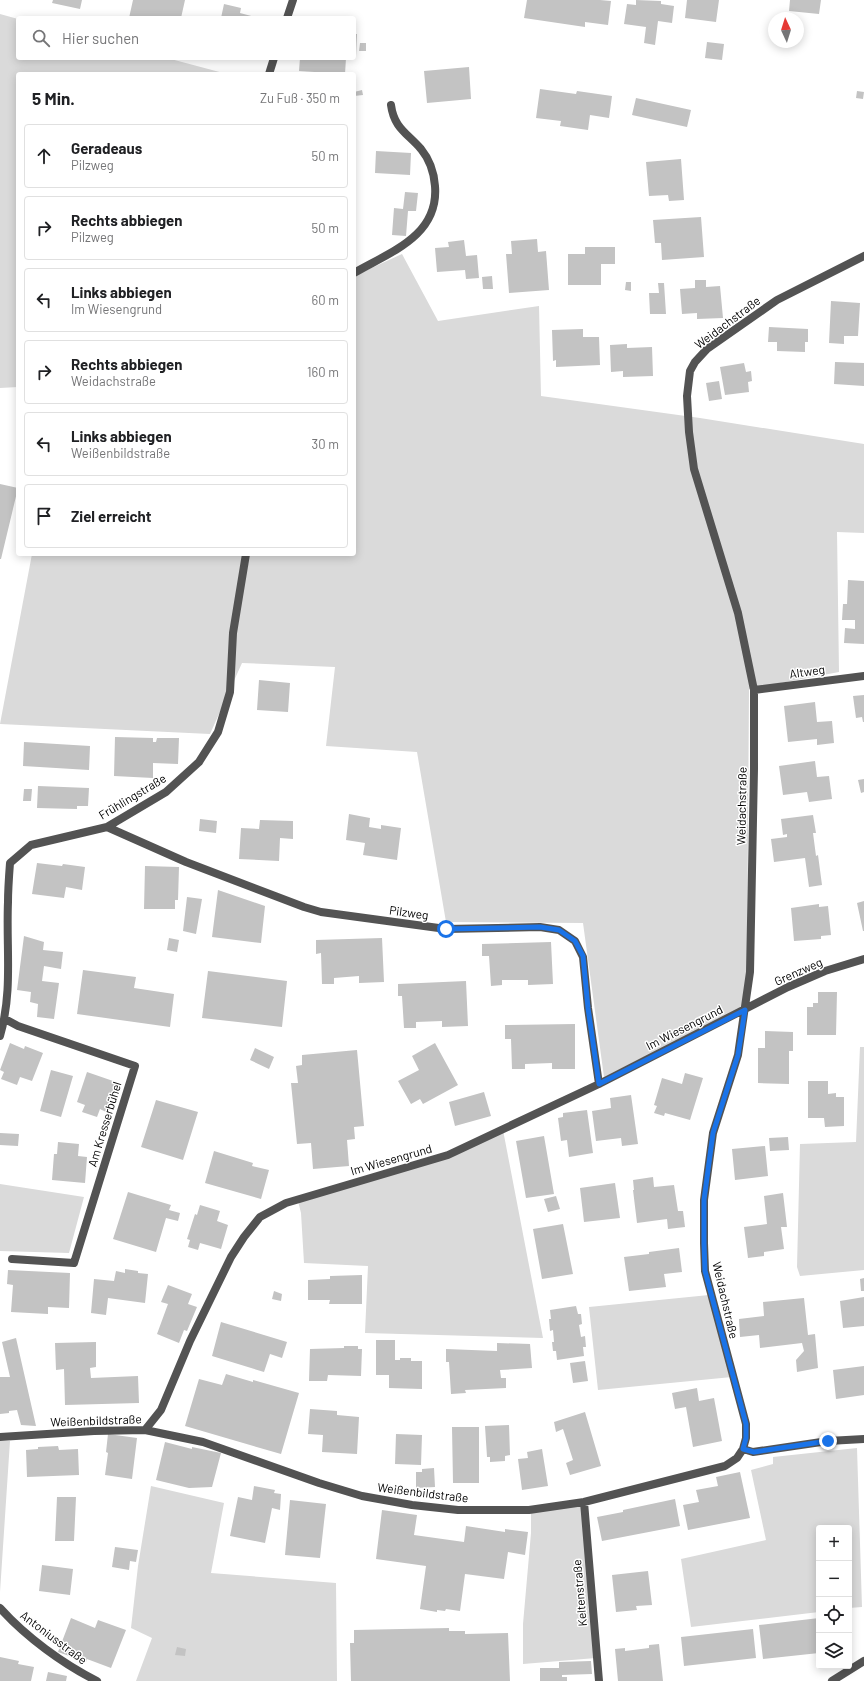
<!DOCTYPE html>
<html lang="de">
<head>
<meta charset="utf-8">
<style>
  body { margin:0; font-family:Barlow,sans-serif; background:#f6f6f6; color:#202124 }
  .controls { position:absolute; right:12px; bottom:12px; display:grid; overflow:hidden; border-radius:4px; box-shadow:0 2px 10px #0003 }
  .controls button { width:36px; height:36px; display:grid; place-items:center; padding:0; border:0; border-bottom:1px solid #e0e0e0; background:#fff; color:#202124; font:20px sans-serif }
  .compass { position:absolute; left:768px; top:12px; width:36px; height:36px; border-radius:50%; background:#fff; box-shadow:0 2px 10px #0003; rotate:356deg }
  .stop { position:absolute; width:12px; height:12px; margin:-9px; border:3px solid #1a73e8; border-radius:50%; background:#fff }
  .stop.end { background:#1a73e8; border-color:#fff; box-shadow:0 1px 4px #0008 }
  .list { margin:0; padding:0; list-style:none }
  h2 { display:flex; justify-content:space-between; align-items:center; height:52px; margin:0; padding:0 16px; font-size:17px }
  h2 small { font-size:13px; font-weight:400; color:#757577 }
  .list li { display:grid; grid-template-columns:26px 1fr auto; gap:12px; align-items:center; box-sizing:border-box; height:64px; margin:0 8px 8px; padding:0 8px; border:1px solid #e0e0e0; border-radius:4px }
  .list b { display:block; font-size:15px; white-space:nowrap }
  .list p { margin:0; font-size:13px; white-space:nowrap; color:#757577 }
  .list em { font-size:13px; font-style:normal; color:#757577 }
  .icon { flex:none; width:22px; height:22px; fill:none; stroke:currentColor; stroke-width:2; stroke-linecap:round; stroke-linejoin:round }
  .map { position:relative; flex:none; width:864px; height:1681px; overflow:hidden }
  .search { position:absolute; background:#fff; box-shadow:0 2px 10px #0003; left:16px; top:16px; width:340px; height:44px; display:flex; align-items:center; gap:10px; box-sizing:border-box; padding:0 14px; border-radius:4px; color:#757577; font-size:15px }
  .panel { position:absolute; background:#fff; box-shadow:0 2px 10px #0003; left:16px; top:72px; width:340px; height:484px; border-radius:4px }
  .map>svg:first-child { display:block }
</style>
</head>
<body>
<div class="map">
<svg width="864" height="1681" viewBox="0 0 864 1681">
  <rect width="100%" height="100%" fill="#fff"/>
  <path fill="#dadada" d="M0,14L18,19V58H167L227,74H18V387L0,388Z
    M402,254L438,321L539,306L541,396L700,418L864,444V533L837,532L839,672L749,689L747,974L743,1008L604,1077L583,923L446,922L417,752L326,746L335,667L242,663L210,734L0,724L32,554H354V276Z
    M860,1047H864V1270L800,1276L797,1267L800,1144L856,1142Z
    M503,1130L543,1338L365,1333L368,1266L304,1263L301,1213L298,1201L448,1155Z
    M0,1184L84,1197L69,1253L0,1251Z
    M709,1295L732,1377L598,1390L589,1307Z
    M0,1441H10L0,1592Z
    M857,1448L862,1607L849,1608V1528H819V1612L691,1627L681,1559L766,1540L751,1470L773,1464V1457Z
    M151,1486L224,1503L211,1573L336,1583L337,1681H136L152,1638L131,1628L138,1566Z
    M583,1504L596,1658L523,1664V1624L531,1533V1511Z"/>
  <path fill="#c3c3c3" d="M53,0H82L80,9L52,3Z
    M133,0H185L181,18H129Z
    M527,0H600L611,1L608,25L585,22V27L524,18Z
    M636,0L661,1V4L674,6L672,23L658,21L655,45L644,43L646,27L624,24L627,4L636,5Z
    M687,0H719L716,22L685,18Z
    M790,0H821L819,14L789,11Z
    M224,4L241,8L240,13L259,18H221Z
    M354,34H357L356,56H354Z
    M707,42L724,44L722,60L705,58Z
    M360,43H366V51H359Z
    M300,58H346L345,74L299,71Z
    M469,67L471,99L427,103L424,71Z
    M540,89L576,94L577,91L612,96L609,118L590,115L588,130L560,126L561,121L536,118Z
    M362,90L363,95L354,96V92Z
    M857,91L864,92L863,99L856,98Z
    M636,98L691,110L687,127L632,115Z
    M376,151L411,153L410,175L375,173Z
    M681,159L684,200L669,201L668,195L649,196L646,162Z
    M405,192L418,193L416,211H408L406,236L392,235L394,208L403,209Z
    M701,217L704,257L662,260L661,243H655L653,220Z
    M537,239L538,252L546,251L549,290L509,293L506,254H512L511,241Z
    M464,240L466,256L477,255L479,278L466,279L465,270L437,272L435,248L449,247L448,242Z
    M585,247H615V264H601V285H568V254H585Z
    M492,276L493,289H483L482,277Z
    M695,280H706V287L720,286L723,318L697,319V313L682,314L680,289L695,288Z
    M626,282H631V291L625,290Z
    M658,283H664L666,314H650L649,293H659Z
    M831,301L860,303L858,336H844V344L829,343Z
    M769,327L808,329V342H805V352L777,351V342H768Z
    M583,329V337H599L600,365L556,367V360L553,361L552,330Z
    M627,344V348L652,347L653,376L623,377V371L611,372L610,345Z
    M835,362L864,363V386L834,384Z
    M744,363L746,372L751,371L752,381L748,382L749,392L725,395L720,367Z
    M719,381L722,399L709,401L706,383Z
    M0,484L18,488L1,559H0Z
    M848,580L864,581V644L844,643L845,628L855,629V620H842L843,604H847Z
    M259,680L290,683L288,712L257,710Z
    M864,695V722H863L862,717L856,718L853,696Z
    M815,702L817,722L832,721L834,743L817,745V739L788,742L784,706Z
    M115,737L153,738V742H156L157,738H179L178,764L153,763V778L114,776Z
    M24,742L90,746L89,770L23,766Z
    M815,761L817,777L829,776L832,799L809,802L807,792L783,795L779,766Z
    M864,779V792L861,793L858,780Z
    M38,786L89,788L88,806H77V809L37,808Z
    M24,789H32L31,801H23Z
    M349,814L370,818L369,827L381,829V825L401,828L397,860L363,855L365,843L346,840Z
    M813,815L816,833H813L816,856L818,855L822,885L809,887L805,858L774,862L771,839L787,837V834L783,835L781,819Z
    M200,819L217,821L216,833L199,831Z
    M260,820L293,821V839L280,838L279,861L239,859L241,828L259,829Z
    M37,863L62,866L63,864L85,867L82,890L66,887L64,898L32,894Z
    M145,866L179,867L178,900H175V909H144Z
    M218,890L265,906L261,943L212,937Z
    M187,897L202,899L196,934L183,931Z
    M864,901V931H863L857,903Z
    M819,904V907L828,906L831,935L821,936V939L794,941L791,908Z
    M24,936L44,942L43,950L63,952L61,969L44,966L42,981L59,983L54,1019L37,1017L38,1004L30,1002L31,992L17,990Z
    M169,938L179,940L177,952L167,950Z
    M382,938L384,982L359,983V976L334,978V984H322L321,953L316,954V940Z
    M551,942L553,984L528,985V980H502V985L491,986L489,956H482V944Z
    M83,970L136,977L134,988L174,994L170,1027L77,1014Z
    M208,971L287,981L282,1027L202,1018Z
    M466,981L468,1026L442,1027V1021L416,1022V1028H404L402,996H398V984Z
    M818,992H837L836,1035H807V1007H813V1003H818Z
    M575,1024V1069H552V1063L525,1064V1069H512L511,1039H505V1025Z
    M765,1031L793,1032V1051H789V1084L758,1083V1048H765Z
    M10,1043L24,1049L25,1046L43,1053L32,1081L20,1077L17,1085L1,1079L4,1072L0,1070Z
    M435,1043L458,1085L423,1104L420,1099L411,1104L398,1081L419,1070L412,1056Z
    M255,1048L274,1057L269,1069L250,1060Z
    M357,1050L364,1126L354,1127L355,1139L347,1140L349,1166L313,1169L311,1143L297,1144L291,1083H298L296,1066L302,1065V1055Z
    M51,1070L73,1076L61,1117L40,1111Z
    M87,1072L116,1082L106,1112L100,1109L97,1117L82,1112L85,1105L77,1102Z
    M685,1073L703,1078L690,1120L665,1113L664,1116L654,1113L657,1106L654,1105L662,1078L682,1084Z
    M808,1081H828V1094L836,1093V1097H844V1126L825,1127L824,1118H808Z
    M484,1092L491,1116L455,1126L449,1102Z
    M631,1095L638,1144L622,1146L621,1138L596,1141L592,1111L611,1108L610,1098Z
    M156,1100L198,1112L183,1160L141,1147Z
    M587,1110L593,1153L569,1157L567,1140L561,1141L558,1118L563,1117V1113Z
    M0,1133L19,1134L18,1146L0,1145Z
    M544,1136L554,1194L526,1198L516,1141Z
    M788,1137L789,1150L770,1151L769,1138Z
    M58,1142L79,1144L78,1156L87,1157L85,1183L52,1180L54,1154H57Z
    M765,1146L768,1176L735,1180L732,1149Z
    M214,1151L253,1163L252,1166L269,1170L261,1199L205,1183Z
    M653,1177L654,1187L674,1185L678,1211H683L685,1227L668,1229L667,1219L637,1223L633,1190H634L633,1180Z
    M615,1183L620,1218L584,1222L580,1188Z
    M128,1192L171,1205L169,1210L180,1213L178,1221L166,1218L156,1252L113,1239Z
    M783,1193L787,1227H781L784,1249L764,1252V1256L748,1258L744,1227L767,1224L764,1196Z
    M556,1196L560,1209L548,1212L544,1199Z
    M200,1205L220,1211L217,1221L228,1225L221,1249L200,1243L198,1250L188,1247L190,1240L187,1239L195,1214L197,1215Z
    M563,1224L573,1274L542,1279L533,1229Z
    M679,1248L682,1272L664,1274L666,1287L629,1291L624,1257L649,1254V1252Z
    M125,1269L138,1271V1273L148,1274L145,1303L108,1298L106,1315L91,1313L94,1279L114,1281L116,1271L125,1273Z
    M8,1270L70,1273L69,1308L48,1307V1314L11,1312L13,1285L7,1284Z
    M362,1275V1304H329L330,1300H308V1280L330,1279V1276Z
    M864,1278V1291H861L860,1279Z
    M168,1285L192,1294L188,1304L197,1307L187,1331L184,1330L179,1343L157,1334L168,1304L161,1302Z
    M274,1291L282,1294L281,1301L272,1299Z
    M864,1297V1326L843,1328L840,1301Z
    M804,1298L808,1335L815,1334L818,1368L797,1372L796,1360L804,1351L802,1343L760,1348L759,1335L740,1337L739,1319L764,1316L763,1302Z
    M576,1306L578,1314H581L582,1324L579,1325L581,1337L585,1336L586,1347H583L584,1356L557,1360L556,1351H553L552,1342H554L553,1330L550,1331L549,1319H551L550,1310Z
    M221,1322L287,1342L282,1358L270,1354L264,1372L212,1356Z
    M16,1338L36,1426L21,1425L17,1410L9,1411V1413L0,1414V1377H10L2,1342Z
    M376,1340H395V1360H400V1358H411V1361H422V1389L389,1388V1375H376Z
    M96,1342V1367L90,1368L91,1378L138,1376L139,1403L65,1405L64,1369L56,1370L55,1343Z
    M497,1343L530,1344L532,1368L500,1370L501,1378H506V1388L465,1390L466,1393L451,1394L449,1362H446V1349L497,1351Z
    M344,1346H358V1349H362L361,1376L328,1375L327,1381H309L310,1349L344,1348Z
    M585,1361L588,1381L573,1383L570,1363Z
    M864,1366V1395L836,1399L833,1370Z
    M226,1374L253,1382V1380L299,1393L281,1454L185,1426L199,1379L222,1385Z
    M697,1388L699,1401L714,1398L722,1441L693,1447L686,1407L675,1409L672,1393Z
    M310,1409L337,1411V1415L359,1417L357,1454L322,1452L323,1435L308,1434Z
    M585,1412L601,1466L570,1475L566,1463L573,1460L563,1429L556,1432L554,1422Z
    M509,1425L510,1455L505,1456V1461L490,1462V1457H487L485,1426Z
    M452,1427H479V1483H453Z
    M108,1434L137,1438L132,1479L105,1475L108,1453L106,1452Z
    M396,1434L422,1435L421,1465L395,1464Z
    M165,1442L192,1449V1447L221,1453L212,1487L189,1488L156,1480Z
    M58,1446L59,1450L78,1449L79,1475L27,1477L26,1450L38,1449V1447Z
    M542,1449L548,1486L522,1490L518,1459L528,1458L527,1452Z
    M434,1468L435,1487L416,1488V1472H422V1469Z
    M740,1472L750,1518L688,1530L683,1505L699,1502L696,1490L718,1486L716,1477Z
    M254,1486L275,1490L274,1493L281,1494L280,1510L272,1508L265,1543L230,1536L238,1497L252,1500Z
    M57,1497H76L74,1541H55Z
    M675,1499L680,1526L602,1541L597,1517L623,1512V1510Z
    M290,1500L326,1504L320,1558L285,1555Z
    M382,1510L417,1515L414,1535L464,1542L466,1526L505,1532V1529L528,1532L525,1555L508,1552L504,1579L465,1574L460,1611L446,1609L445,1611L437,1610V1612L420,1609L426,1566L376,1559Z
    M115,1547L138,1550L136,1562L130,1561L129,1570L112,1567Z
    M42,1565L73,1569L70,1595L39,1591Z
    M648,1571L652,1605L636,1606L637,1610L616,1612L612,1575Z
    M71,1618L95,1628L98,1620L126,1630L111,1668L87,1659L86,1662L58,1652Z
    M819,1618V1653L763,1659L759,1625Z
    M449,1628V1631H465V1634L508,1633L510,1681H351L350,1643H354V1630Z
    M753,1629L756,1658L684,1666L681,1637Z
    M659,1644L663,1681H618L615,1649L625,1648V1651L649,1648V1645Z
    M177,1647L186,1649L185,1656L175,1655Z
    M0,1657L19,1661L18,1664L34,1667L31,1681H0Z
    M591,1661L592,1674L562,1675V1677H567V1681H540V1668H559V1662Z
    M48,1672L67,1676L66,1681H46Z"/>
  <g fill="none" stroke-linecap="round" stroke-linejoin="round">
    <path stroke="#535353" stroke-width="8" d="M287,18L293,0
      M269,74L274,58
      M354,273C390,252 439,236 435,186C434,172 430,160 421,149C407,133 394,128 391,105
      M754,690L864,676
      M107,827L186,862L304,907L321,912L446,929L540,927L559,930L575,941L583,957L588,1008L599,1084
      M5,1019L18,1026L135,1066L74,1263L12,1259
      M0,1036C13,991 6,948 8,902C8,889 9,876 10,863L31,845L107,827L166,792L199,762L218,732L230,692L233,633L246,554
      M145,1430L161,1410L190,1341L231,1257L244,1237L260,1217L286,1203L448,1155L599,1084L788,987L825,971L864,959
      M0,1437L94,1431L145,1430L203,1442L319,1483L362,1496L412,1505L458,1510H529L584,1502L725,1466L737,1458L743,1449L753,1452L828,1441L864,1439
      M743,1449L746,1438V1424L705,1271L704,1243V1200L713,1133L738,1055L750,972L754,769V690L738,613L694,469L689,432L687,396L690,371L695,362L707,349L777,300L864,256
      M584,1502L599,1681
      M0,1608C26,1637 63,1664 97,1681
      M832,1681L864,1661"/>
  </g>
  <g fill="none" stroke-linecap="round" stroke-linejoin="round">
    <path stroke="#1a73e8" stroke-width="5" d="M446,929L540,927L559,930L575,941L583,956L588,1008L599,1084L745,1010L738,1055L713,1133L704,1200V1243L705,1271L746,1424V1438L743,1449L754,1452L828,1441"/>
  </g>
  <g text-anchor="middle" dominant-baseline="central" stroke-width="3" stroke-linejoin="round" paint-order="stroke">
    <g font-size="12" fill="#000" stroke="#fff">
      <text transform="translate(727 322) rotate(-37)">Weidachstraße</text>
      <text transform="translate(807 671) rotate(-8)">Altweg</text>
      <text transform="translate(132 796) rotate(-31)">Frühlingstraße</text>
      <text transform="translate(741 806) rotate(-89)">Weidachstraße</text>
      <text transform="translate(409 912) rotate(8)">Pilzweg</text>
      <text transform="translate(798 971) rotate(-24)">Grenzweg</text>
      <text transform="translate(684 1027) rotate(-27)">Im Wiesengrund</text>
      <text transform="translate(104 1124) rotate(-73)">Am Kresserbühel</text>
      <text transform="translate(391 1159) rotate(-16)">Im Wiesengrund</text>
      <text transform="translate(726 1300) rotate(77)">Weidachstraße</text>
      <text transform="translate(96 1420) rotate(-2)">Weißenbildstraße</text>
      <text transform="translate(423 1492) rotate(7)">Weißenbildstraße</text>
      <text transform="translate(579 1593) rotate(-95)">Keltenstraße</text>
      <text transform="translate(54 1637) rotate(37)">Antoniusstraße</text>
    </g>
  </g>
</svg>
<div class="controls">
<button>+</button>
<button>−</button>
<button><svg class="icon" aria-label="locate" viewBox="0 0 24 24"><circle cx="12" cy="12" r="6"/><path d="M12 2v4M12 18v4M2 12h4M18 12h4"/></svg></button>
<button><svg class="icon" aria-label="layers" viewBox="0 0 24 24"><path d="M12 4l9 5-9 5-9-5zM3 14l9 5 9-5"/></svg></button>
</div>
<svg class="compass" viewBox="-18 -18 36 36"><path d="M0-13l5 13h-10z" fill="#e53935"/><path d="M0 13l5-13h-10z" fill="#757577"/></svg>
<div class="stop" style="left:446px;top:929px"></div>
<div class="stop end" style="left:828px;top:1441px"></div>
<div class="search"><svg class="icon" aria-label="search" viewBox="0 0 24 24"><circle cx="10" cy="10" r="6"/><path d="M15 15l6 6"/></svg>Hier suchen</div>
<section class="panel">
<h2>5 Min.<small>Zu Fuß · 350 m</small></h2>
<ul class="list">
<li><svg class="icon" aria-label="ahead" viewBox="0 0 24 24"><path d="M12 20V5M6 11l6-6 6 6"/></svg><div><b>Geradeaus</b><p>Pilzweg</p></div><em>50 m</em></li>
<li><svg class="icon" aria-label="right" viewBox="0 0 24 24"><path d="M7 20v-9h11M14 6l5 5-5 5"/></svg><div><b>Rechts abbiegen</b><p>Pilzweg</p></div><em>50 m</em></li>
<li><svg class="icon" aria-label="left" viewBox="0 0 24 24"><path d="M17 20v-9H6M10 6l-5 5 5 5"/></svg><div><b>Links abbiegen</b><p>Im Wiesengrund</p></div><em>60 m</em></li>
<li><svg class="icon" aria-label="right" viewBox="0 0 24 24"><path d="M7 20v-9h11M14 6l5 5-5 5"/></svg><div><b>Rechts abbiegen</b><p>Weidachstraße</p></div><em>160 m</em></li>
<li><svg class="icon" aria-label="left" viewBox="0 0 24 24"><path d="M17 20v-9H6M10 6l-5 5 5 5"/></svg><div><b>Links abbiegen</b><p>Weißenbildstraße</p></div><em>30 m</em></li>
<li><svg class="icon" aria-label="arrive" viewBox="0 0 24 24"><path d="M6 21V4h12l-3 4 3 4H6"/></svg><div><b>Ziel erreicht</b></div></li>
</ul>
</section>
</div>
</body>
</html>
